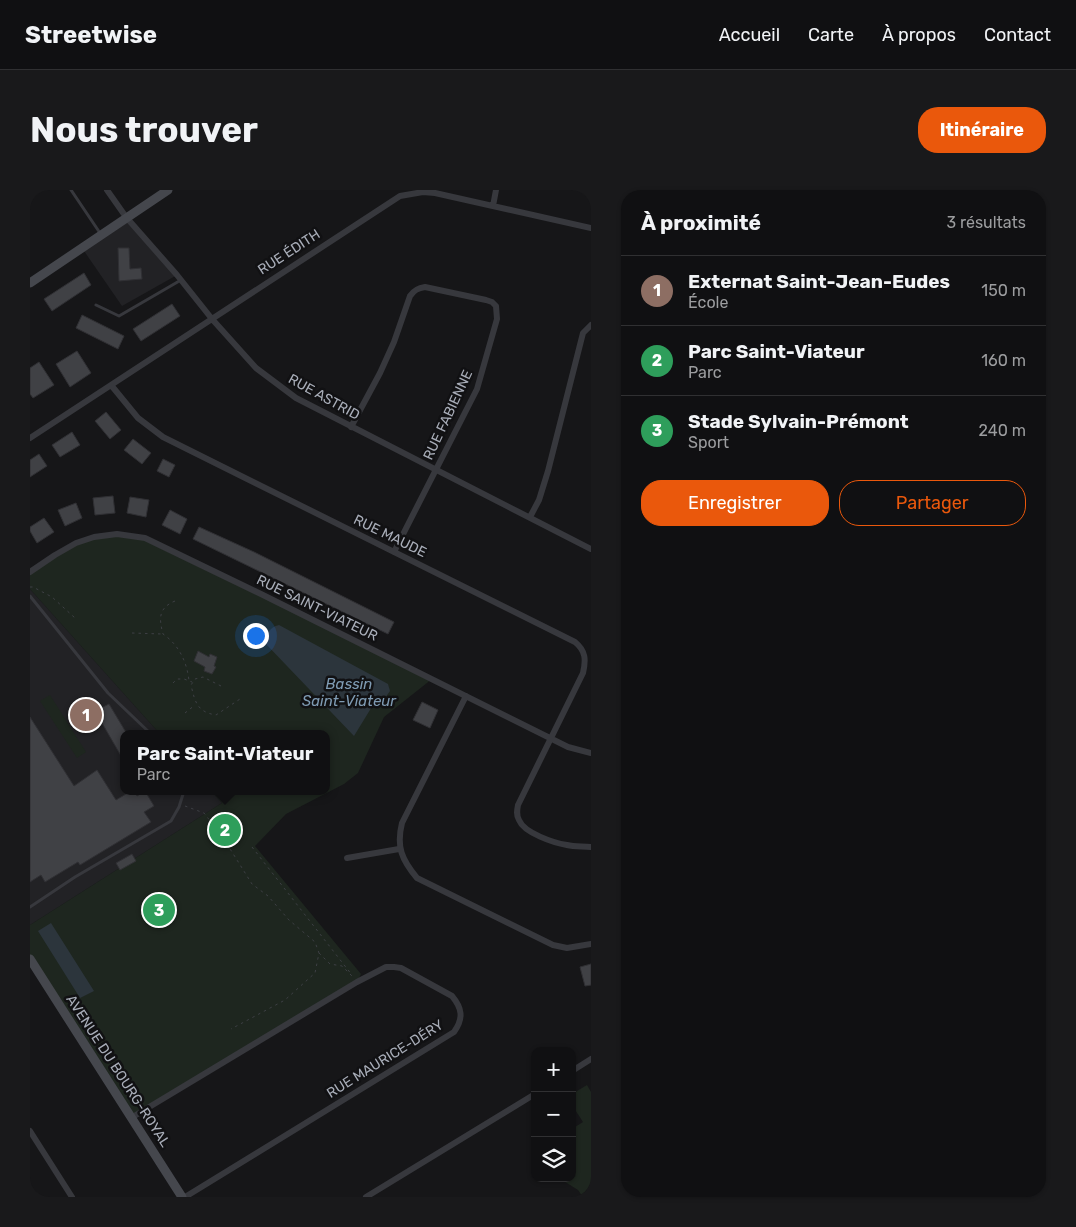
<!DOCTYPE html>
<html lang="fr">
<head>
<meta charset="utf-8">
<style>
  body { margin:0; font-family:Rubik,sans-serif; background:#19191b; color:#f1f3f6 }
  .controls { position:absolute; right:15px; bottom:15px; display:grid; overflow:hidden; border-radius:10px; box-shadow:0 1px 4px #0004 }
  .controls button { width:45px; height:45px; display:grid; place-items:center; padding:0; border:0; border-bottom:1px solid #303032; background:#101012; color:#f1f3f6; font:25px sans-serif }
  .you { position:absolute; left:225px; top:445px; width:18px; height:18px; margin:-12px; border:4px solid #fff; border-radius:50%; background:#1a73e8; box-shadow:0 0 0 8px #1a73e833 }
  .badge { display:grid; place-items:center; width:32px; height:32px; border-radius:50%; background:#ea580c; color:#fff; font-size:16px; font-weight:700 }
  .pin { position:absolute; translate:-50% -50%; border:2px solid #fff; box-shadow:0 1px 5px #0006 }
  .popup { position:absolute; left:90px; top:540px; width:210px; height:65px; box-sizing:border-box; display:grid; place-content:center; border-radius:10px; background:#101012; filter:drop-shadow(0 1px 4px #0005); font-size:16px; white-space:nowrap; color:#9c9d9f }
  .popup b { font-size:19px; color:#f1f3f6 }
  .popup::after { content:''; position:absolute; left:50%; top:100%; margin-left:-10px; border:10px solid transparent; border-top-color:#101012 }
  .list { margin:0; padding:0; list-style:none }
  h2 { display:flex; justify-content:space-between; align-items:center; height:65px; margin:0; padding:0 20px; font-size:21px }
  h2 small { font-size:16px; font-weight:400; color:#9c9d9f }
  .list li { display:grid; grid-template-columns:32px 1fr auto; gap:15px; align-items:center; box-sizing:border-box; height:70px; padding:0 20px; border-top:1px solid #303032 }
  .list b { display:block; font-size:19px; white-space:nowrap }
  .list p { margin:0; font-size:16px; white-space:nowrap; color:#9c9d9f }
  .list em { font-size:16px; font-style:normal; color:#9c9d9f }
  .actions { display:flex; gap:10px; padding:15px 20px }
  .actions a { flex:1; padding:11px 0; border:1px solid #ea580c; border-radius:20px; text-align:center; font-size:18px; color:#ea580c }
  .actions .main { background:#ea580c; color:#fff }
  .icon { flex:none; width:28px; height:28px; fill:none; stroke:currentColor; stroke-width:2; stroke-linecap:round; stroke-linejoin:round }
  .map { position:relative; flex:none; width:561px; height:1007px; overflow:hidden; border-radius:20px }
  header { display:flex; align-items:center; gap:30px; box-sizing:border-box; height:70px; padding:0 25px; background:#101012; border-bottom:1px solid #303032 }
  header strong { font-size:24px }
  nav { display:flex; gap:28px; margin-inline-start:auto; font-size:18px }
  .intro { display:flex; align-items:center; justify-content:space-between; box-sizing:border-box; height:120px; padding:0 30px }
  h1 { margin:0; font-size:35px }
  .button { padding:12px 22px; border-radius:20px; background:#ea580c; color:#fff; font-size:18px; font-weight:700 }
  main { display:flex; gap:30px; padding:0 30px }
  aside { flex:1; background:#101012; border-radius:20px; box-shadow:0 1px 4px #0004 }
  .map>svg:first-child { display:block }
</style>
</head>
<body>
<header>
<strong>Streetwise</strong>
<nav><a>Accueil</a><a>Carte</a><a>À propos</a><a>Contact</a></nav>
</header>
<div class="intro"><h1>Nous trouver</h1><a class="button">Itinéraire</a></div>
<main>
<div class="map">
<svg width="561" height="1007" viewBox="0 0 561 1007">
  <rect width="100%" height="100%" fill="#161618"/>
  <path fill="#222225" d="M96,27L147,85L92,116L52,58Z
    M0,399L130,544H94V601H181L192,613L0,735Z"/>
  <path fill="#1e261f" d="M105,346L402,489L354,527L328,583L314,594L256,624L225,656L331,784L327,792L101,928L0,769V735L192,613L181,601H296V544H130L0,399V382L25,365L64,347Z
    M20,505L56,562L47,568L10,511Z
    M557,895L561,902V1007H553L548,1000L529,988H542V939L553,932L542,915V904Z"/>
  <path fill="#2c353c" d="M249,435L358,494L360,501L355,508L343,515L324,546L235,453C237,444 239,437 249,435Z
    M21,733L64,801L50,808L8,741Z"/>
  <path fill="#404145" stroke="#303034" d="M88,58H99L100,79L111,78L112,89L89,91Z
    M54,83L61,95L22,121L14,109Z
    M142,114L150,126L111,151L103,139Z
    M52,125L94,146L88,159L46,138Z
    M47,161L61,183L40,197L26,174Z
    M9,172L24,195L3,208L0,204V178Z
    M76,222L91,240L80,249L65,231Z
    M42,242L50,255L30,267L22,255Z
    M103,249L121,263L112,274L94,260Z
    M9,264L17,276L0,287V270Z
    M133,269L145,275L139,287L127,281Z
    M83,306L85,323L65,325L63,308Z
    M100,307L119,310L116,327L97,323Z
    M46,313L52,328L35,336L28,320Z
    M140,320L157,329L150,344L132,335Z
    M14,328L24,342L7,353L0,341V337Z
    M169,337L224,362L364,432L358,444L163,349Z
    M168,461L179,467L180,464L187,467L184,476L186,477L182,484L174,481L175,477L164,471Z
    M392,512L408,520L400,538L383,530Z
    M79,514L97,544H94V571L65,521Z
    M0,527L44,596L67,580L86,610L101,601H105L107,606L115,601L124,616L114,622L121,632L50,675L48,672L15,692L11,685L0,692Z
    M102,664L106,671L90,680L86,673Z
    M561,774V795L555,796L550,777Z"/>
  <g fill="none" stroke-linecap="round" stroke-linejoin="round">
    <path stroke="#3d3f44" stroke-width="1" stroke-dasharray="2.5 4" stroke-linecap="butt" d="M0,397H3L22,407L45,428
      M145,411C128,418 129,429 133,444C149,455 157,472 159,491
      M102,443L132,444
      M143,493L147,489H154L162,492
      M191,496L173,487L165,489L161,495C165,512 167,522 186,525L210,509
      M155,523L165,515
      M155,616L174,623L192,646L222,694L238,706L259,730L285,752L289,763L285,783L255,810L201,839
      M222,657L322,785
      M289,763L300,774L312,776L322,786"/>
    <path stroke="#37383d" stroke-width="3" d="M41,0L70,43
      M66,115L89,126L151,90
      M0,406L78,503L121,544
      M0,717L45,687L141,631L149,617L154,601"/>
    <path stroke="#37383d" stroke-width="6" d="M77,0L96,27L147,85L182,129L226,178L266,208L561,359
      M463,16L466,0
      M81,195L108,228L133,247L545,452C556,461 556,470 553,483L488,615C487,620 486,625 489,630C494,643 524,653 537,655C545,657 553,656 561,657
      M321,237L350,183L364,152L380,106C384,100 388,98 395,97L456,110L462,112L466,116L467,129L447,199L364,362
      M0,248L370,6L393,2L405,3L561,38
      M500,327L509,310L518,281L553,143L561,135
      M0,382L25,365L46,353L64,347L87,344L115,348L233,405L538,557L561,563
      M436,506L372,633C366,657 372,670 387,688L523,755L537,758L561,754
      M317,668L369,659
      M542,881L561,869
      M101,928L327,792L356,777H364L371,778L422,806C432,818 434,828 424,842L155,1007
      M0,941L42,1007
      M336,1007L505,904"/>
    <path stroke="#45474d" stroke-width="9" d="M0,93L138,0
      M0,769L152,1007"/>
  </g>
  <g text-anchor="middle" dominant-baseline="central" stroke-width="5" stroke-linejoin="round" paint-order="stroke">
    <g font-size="14" fill="#a8adb8" stroke="#111113">
      <text transform="translate(259 62) rotate(-33)">RUE ÉDITH</text>
      <text transform="translate(294 207) rotate(29)">RUE ASTRID</text>
      <text transform="translate(418 225) rotate(-65)">RUE FABIENNE</text>
      <text transform="translate(360 346) rotate(26)">RUE MAUDE</text>
      <text transform="translate(287 418) rotate(26)">RUE SAINT-VIATEUR</text>
      <text transform="translate(355 869) rotate(-32)">RUE MAURICE-DÉRY</text>
      <text transform="translate(88 881) rotate(57)">AVENUE DU BOURG-ROYAL</text>
    </g>
    <g font-size="15" font-style="italic" fill="#7f9bb3" stroke="#111113">
      <text x="319" y="494">Bassin<tspan x="319" dy="17">Saint-Viateur</tspan></text>
    </g>
  </g>
</svg>
<div class="controls">
<button>+</button>
<button>−</button>
<button><svg class="icon" aria-label="layers" viewBox="0 0 24 24"><path d="M12 4l9 5-9 5-9-5zM3 14l9 5 9-5"/></svg></button>
</div>
<div class="you"></div>
<div class="pin badge" style="left:56px;top:525px;background:#8d6e63">1</div>
<div class="pin badge" style="left:195px;top:640px;background:#2e9e5b">2</div>
<div class="popup"><b>Parc Saint-Viateur</b>Parc</div>
<div class="pin badge" style="left:129px;top:720px;background:#2e9e5b">3</div>
</div>
<aside>
<h2>À proximité<small>3 résultats</small></h2>
<ul class="list">
<li><span class="badge" style="background:#8d6e63">1</span><div><b>Externat Saint-Jean-Eudes</b><p>École</p></div><em>150 m</em></li>
<li><span class="badge" style="background:#2e9e5b">2</span><div><b>Parc Saint-Viateur</b><p>Parc</p></div><em>160 m</em></li>
<li><span class="badge" style="background:#2e9e5b">3</span><div><b>Stade Sylvain-Prémont</b><p>Sport</p></div><em>240 m</em></li>
</ul>
<div class="actions"><a class="main">Enregistrer</a><a>Partager</a></div>
</aside>
</main>
</body>
</html>
